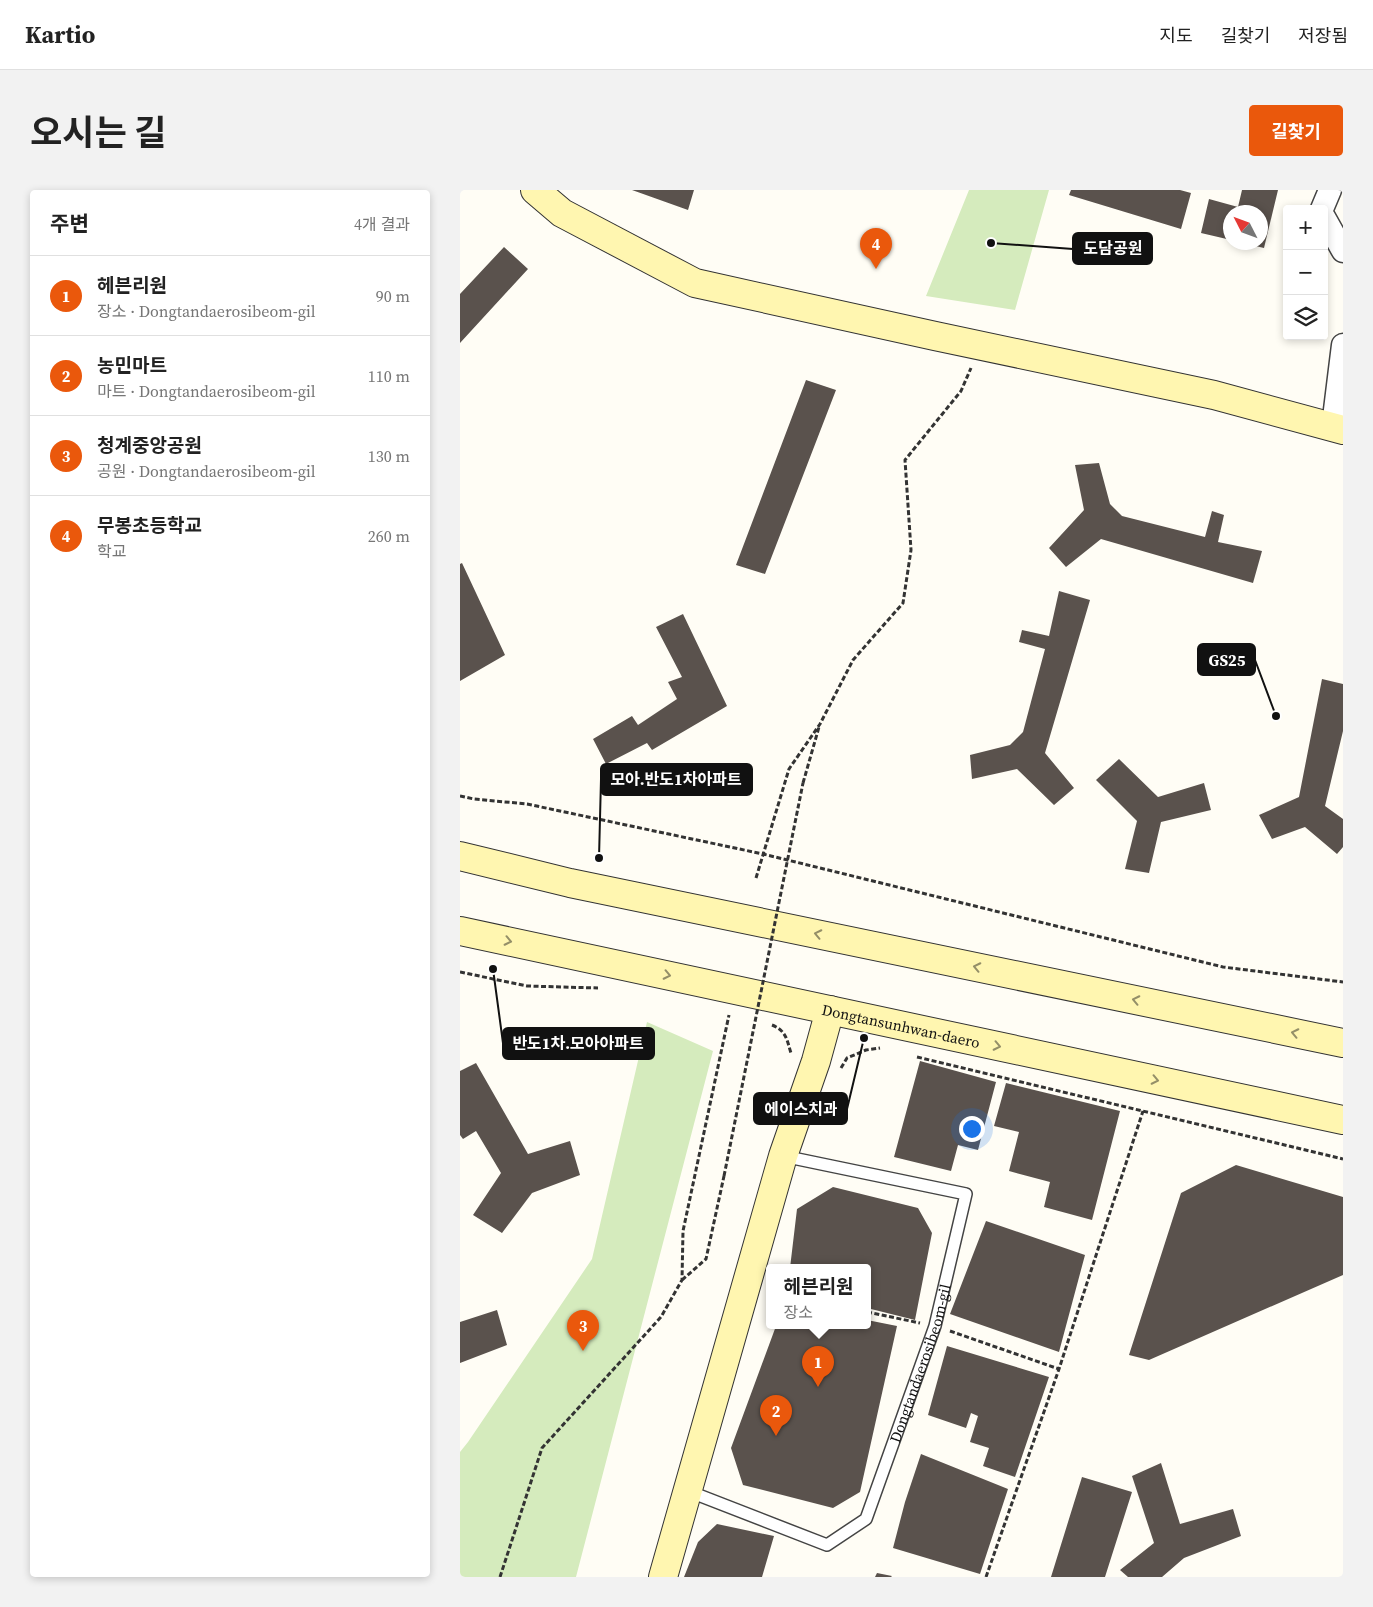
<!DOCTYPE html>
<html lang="ko">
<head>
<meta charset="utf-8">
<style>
  body { margin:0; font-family:"Source Serif 4","Noto Sans KR",serif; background:#f2f2f2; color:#222 }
  .controls { position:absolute; right:15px; top:15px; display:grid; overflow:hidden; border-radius:5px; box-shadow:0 2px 8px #0003 }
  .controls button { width:45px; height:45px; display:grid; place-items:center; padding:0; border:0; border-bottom:1px solid #e0e0e0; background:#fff; color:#222; font:25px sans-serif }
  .compass { position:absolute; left:763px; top:15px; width:45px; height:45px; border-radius:50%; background:#fff; box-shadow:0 2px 8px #0003; rotate:312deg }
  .you { position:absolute; left:511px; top:938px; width:18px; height:18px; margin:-12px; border:4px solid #fff; border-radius:50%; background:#1a73e8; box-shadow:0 0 0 8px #1a73e833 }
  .badge { display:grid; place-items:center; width:32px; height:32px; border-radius:50%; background:#ea580c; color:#fff; font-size:16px; font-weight:700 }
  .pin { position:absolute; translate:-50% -41px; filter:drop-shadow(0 1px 2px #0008) }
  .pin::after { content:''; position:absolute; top:26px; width:18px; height:15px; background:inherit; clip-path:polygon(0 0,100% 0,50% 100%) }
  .popup { position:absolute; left:306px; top:1074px; width:105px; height:65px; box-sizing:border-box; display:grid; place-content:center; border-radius:5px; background:#fff; filter:drop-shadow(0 1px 4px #0005); font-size:16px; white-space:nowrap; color:#767676 }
  .popup b { font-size:19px; color:#222 }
  .popup::after { content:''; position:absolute; left:50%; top:100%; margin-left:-10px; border:10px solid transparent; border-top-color:#fff }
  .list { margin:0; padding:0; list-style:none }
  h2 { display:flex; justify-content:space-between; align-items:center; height:65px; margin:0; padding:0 20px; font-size:21px }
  h2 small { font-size:16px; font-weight:400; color:#767676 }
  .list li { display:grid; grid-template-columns:32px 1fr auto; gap:15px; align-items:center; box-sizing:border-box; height:80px; padding:0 20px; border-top:1px solid #e0e0e0 }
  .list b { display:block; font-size:19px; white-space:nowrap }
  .list p { margin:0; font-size:16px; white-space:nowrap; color:#767676 }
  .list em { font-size:16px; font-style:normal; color:#767676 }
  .icon { flex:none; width:28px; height:28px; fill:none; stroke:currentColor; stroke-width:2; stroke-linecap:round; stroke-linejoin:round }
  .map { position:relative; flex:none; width:883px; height:1387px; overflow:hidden; border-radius:5px }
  header { display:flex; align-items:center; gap:30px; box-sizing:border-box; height:70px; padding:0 25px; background:#fff; border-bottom:1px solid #e0e0e0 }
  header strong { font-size:24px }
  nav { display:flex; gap:28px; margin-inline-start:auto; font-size:18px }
  .intro { display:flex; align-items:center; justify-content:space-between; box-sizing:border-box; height:120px; padding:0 30px }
  h1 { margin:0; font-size:35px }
  .button { padding:12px 22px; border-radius:5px; background:#ea580c; color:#fff; font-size:18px; font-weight:700 }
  main { display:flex; gap:30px; padding:0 30px }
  aside { flex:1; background:#fff; border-radius:5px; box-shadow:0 2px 8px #0003 }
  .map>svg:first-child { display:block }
</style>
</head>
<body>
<header>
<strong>Kartio</strong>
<nav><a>지도</a><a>길찾기</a><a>저장됨</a></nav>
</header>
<div class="intro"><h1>오시는 길</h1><a class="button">길찾기</a></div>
<main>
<aside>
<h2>주변<small>4개 결과</small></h2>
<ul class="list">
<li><span class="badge">1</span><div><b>헤븐리원</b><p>장소 · Dongtandaerosibeom-gil</p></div><em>90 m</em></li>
<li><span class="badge">2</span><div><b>농민마트</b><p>마트 · Dongtandaerosibeom-gil</p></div><em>110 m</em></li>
<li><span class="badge">3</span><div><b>청계중앙공원</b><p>공원 · Dongtandaerosibeom-gil</p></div><em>130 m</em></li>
<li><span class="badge">4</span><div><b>무봉초등학교</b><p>학교</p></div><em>260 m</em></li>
</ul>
</aside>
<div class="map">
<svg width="883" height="1387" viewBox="0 0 883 1387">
  <rect width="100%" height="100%" fill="#fffdf5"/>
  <path fill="#d5ebbd" d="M509,0H589L555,120L466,106Z
    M187,832L253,861L116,1387H0V1262L8,1252L132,1069Z"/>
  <path fill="#5a524d" d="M172,0H234L228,20Z
    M611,0H720L731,3L721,39L609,5Z
    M782,0H818L804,58L783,53L801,52V22H771V50L741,43L749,9L778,17Z
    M44,57L68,79L0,153V104Z
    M346,190L376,200L305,384L276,375Z
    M639,273L650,314L662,326L745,347L752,321L764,325L758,352L802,361L793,393L641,349L606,377L589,358L624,320L615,275Z
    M2,373L45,465L0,491V374Z
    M599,401L630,410L585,563L614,598L594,615L557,579L512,589L510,565L550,555L563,542L585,459L559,452L562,440L589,446Z
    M223,424L267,516L192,560L187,553L146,574L133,549L172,526L178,535L217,509L208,492L222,487L196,437Z
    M862,489L883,494V541L865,616L883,629V657L877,664L845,637L812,649L799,625L839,607Z
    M659,569L698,607L744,593L751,620L701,632L689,683L665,679L677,631L636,590Z
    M460,871L536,892L518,960L498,955L491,981L434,967Z
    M16,873L68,964L110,951L120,985L72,1003L42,1043L13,1025L41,983L16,941L3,949L0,945V881Z
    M546,893L660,921L632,1030L584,1017L590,992L549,981L559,942L534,936Z
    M776,975L883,1007V1085L689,1170L669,1165L721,1003Z
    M373,997L458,1018L472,1043L455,1130L407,1118V1078H330L337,1019Z
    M526,1031L625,1065L599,1162L490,1124Z
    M37,1120L47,1155L0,1173V1132Z
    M407,1130L437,1136L400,1302L373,1318L283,1295L271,1258L316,1136H407Z
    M487,1156L589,1187L555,1287L523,1276L529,1258L510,1252L518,1226L511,1223L506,1238L468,1225Z
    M461,1264L548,1299L520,1384L433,1358L445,1312Z
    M701,1273L720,1334L773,1319L781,1346L724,1368L702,1387H668L660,1380L694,1353L672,1286Z
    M622,1287L672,1302L645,1387H591Z
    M257,1334L314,1346L302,1387H224L238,1352Z
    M417,1383L432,1386L431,1387H415Z"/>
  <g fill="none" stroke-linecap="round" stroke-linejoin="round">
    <g stroke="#444" stroke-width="14">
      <g id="lane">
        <path id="s1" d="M228,1301L367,1355L406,1329L475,1136L506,1004L323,966"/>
      </g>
    </g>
    <g stroke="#444" stroke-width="25">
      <path id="street" d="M862,19L870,0
        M864,27L883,61
        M873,236L883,155"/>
    </g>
    <g stroke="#333" stroke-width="30">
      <g id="secondary">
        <path d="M75,0L102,23L235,93L475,146L754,205L883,240"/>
        <path d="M0,666L110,693L883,853"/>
        <path id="s2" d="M0,741L883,930"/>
        <path d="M203,1387L323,966L356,871L370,820"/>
      </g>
    </g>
    <path stroke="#333" stroke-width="3" stroke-dasharray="5 2.5" stroke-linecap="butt" d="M343,593L359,537
      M0,606L14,609L67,614L303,664L763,777L883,792
      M296,688L329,579L360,534L393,470L443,413L451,360L445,270L501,201L511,178
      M0,782L67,796L138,798
      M312,835C327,841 327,851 331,863
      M457,867L883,969
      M381,878L387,868L406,860L420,858
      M222,1090L246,1069L264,986
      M407,1122L460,1133
      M490,1141L599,1179
      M40,1387L82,1258L201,1127L222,1090L223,1041L269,825
      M526,1387L599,1179L683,921"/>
    <use href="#lane" stroke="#fff" stroke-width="11"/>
    <use href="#street" stroke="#fff" stroke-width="22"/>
    <use href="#secondary" stroke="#fff6b0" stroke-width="28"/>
    <path stroke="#333" stroke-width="3" stroke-dasharray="5 2.5" stroke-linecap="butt" d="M264,986L343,593"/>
  </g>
  <defs><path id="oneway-chevron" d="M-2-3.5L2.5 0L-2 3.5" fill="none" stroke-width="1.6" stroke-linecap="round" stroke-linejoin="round" transform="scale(1.25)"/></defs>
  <g stroke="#948f68">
    <use href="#oneway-chevron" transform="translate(358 744) rotate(-168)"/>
    <use href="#oneway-chevron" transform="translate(48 751) rotate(12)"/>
    <use href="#oneway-chevron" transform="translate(517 777) rotate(-168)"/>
    <use href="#oneway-chevron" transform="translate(207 785) rotate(12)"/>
    <use href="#oneway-chevron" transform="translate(676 810) rotate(-168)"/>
    <use href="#oneway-chevron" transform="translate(835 843) rotate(-168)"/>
    <use href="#oneway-chevron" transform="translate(537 856) rotate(12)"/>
    <use href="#oneway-chevron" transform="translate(695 890) rotate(12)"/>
  </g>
  <g text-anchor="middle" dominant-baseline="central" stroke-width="5" stroke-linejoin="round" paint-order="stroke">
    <g font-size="15" fill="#111" stroke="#fff">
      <text stroke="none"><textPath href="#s2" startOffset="451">Dongtansunhwan-daero</textPath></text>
      <text stroke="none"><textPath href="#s1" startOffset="361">Dongtandaerosibeom-gil</textPath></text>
    </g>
  </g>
  <path fill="none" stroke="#111" stroke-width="2" d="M531 53L613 59M816 526L795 470M139 668L141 589M33 779L43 853M404 848L387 919"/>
  <g fill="#111" stroke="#fff" stroke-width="2">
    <circle cx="531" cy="53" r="5"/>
    <circle cx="816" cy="526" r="5"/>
    <circle cx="139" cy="668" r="5"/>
    <circle cx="33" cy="779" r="5"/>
    <circle cx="404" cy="848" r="5"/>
  </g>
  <g fill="#111" stroke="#111" stroke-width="2">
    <rect x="613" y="43" width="79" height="31" rx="5"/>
    <rect x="738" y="454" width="57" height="31" rx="5"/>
    <rect x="141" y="574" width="151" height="31" rx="5"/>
    <rect x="43" y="838" width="151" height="31" rx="5"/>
    <rect x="294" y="903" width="93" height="31" rx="5"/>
  </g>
  <g font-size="16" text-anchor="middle" font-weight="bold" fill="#fff">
    <text x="653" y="64">도담공원</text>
    <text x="767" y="476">GS25</text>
    <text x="216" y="595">모아.반도1차아파트</text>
    <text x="118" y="859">반도1차.모아아파트</text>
    <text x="341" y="925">에이스치과</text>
  </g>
</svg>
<div class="controls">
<button>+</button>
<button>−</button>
<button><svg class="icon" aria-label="layers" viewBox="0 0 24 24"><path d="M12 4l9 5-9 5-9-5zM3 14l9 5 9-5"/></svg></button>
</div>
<svg class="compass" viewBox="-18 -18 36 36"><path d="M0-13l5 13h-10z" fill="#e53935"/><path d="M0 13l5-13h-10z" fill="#767676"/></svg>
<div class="you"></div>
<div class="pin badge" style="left:358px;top:1197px">1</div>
<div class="popup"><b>헤븐리원</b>장소</div>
<div class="pin badge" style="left:316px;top:1246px">2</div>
<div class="pin badge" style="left:123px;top:1161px">3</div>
<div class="pin badge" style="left:416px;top:79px">4</div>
</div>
</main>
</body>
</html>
